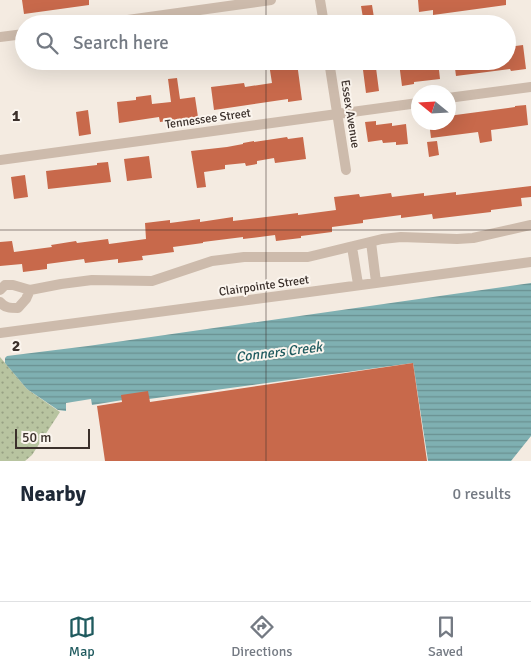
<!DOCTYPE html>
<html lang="en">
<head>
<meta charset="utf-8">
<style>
  body { margin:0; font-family:Signika,sans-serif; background:#f2f2f3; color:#1f2937 }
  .compass { position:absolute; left:411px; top:85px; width:45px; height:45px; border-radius:50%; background:#fff; box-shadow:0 5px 20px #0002; rotate:288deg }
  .scale { position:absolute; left:15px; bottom:12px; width:75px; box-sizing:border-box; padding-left:5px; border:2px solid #3b302b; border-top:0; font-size:14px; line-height:18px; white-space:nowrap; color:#3b302b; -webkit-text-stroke:4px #fbf5ee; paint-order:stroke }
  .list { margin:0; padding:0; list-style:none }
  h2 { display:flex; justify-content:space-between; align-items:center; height:65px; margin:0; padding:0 20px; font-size:21px }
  h2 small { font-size:16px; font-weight:400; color:#747a83 }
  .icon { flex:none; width:28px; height:28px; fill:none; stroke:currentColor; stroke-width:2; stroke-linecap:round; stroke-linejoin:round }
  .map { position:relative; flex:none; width:531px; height:461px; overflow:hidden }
  .search { position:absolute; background:#fff; box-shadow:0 5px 20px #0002; left:15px; right:15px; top:15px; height:55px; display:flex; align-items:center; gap:12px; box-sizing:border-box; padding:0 18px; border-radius:28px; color:#747a83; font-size:19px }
  .sheet { height:140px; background:#fff }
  nav { display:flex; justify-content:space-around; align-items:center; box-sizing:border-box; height:70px; border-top:1px solid #e0e1e3; background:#fff; font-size:14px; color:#747a83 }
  nav a { display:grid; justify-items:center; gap:2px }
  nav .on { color:#1f5a5e }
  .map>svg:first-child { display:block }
</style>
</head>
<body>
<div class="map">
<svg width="531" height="461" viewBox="0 0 531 461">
  <defs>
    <pattern id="grass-dots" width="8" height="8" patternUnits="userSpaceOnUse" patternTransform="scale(1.25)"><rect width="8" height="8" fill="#b8c4a0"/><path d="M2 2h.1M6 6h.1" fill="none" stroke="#97a083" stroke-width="1.8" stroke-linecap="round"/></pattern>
    <pattern id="water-rules" width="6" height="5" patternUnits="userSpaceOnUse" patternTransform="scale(1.25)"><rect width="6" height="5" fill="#7fb0b2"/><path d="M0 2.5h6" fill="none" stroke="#699091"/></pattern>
  </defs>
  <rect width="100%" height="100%" fill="#f4ebe1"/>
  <path fill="url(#grass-dots)" d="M0,357L27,389L60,412L32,455L25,461H0Z"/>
  <path fill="url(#water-rules)" d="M531,283V436L511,461H428L413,363L149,399L123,400L92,405L91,399L66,403V411L58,410L27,389L5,363V358L7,356L88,346Z"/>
  <path fill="#c8694b" d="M22,0H89V5L24,14Z
    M418,0H506V5L433,15V10L419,12Z
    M372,5L375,24H364L361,6Z
    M523,45L526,69L511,71L510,69L456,76L454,61H507V47Z
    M415,61H438L440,79L414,82V84L402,86L399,63Z
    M280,63V65L297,63L302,100L288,102V99L214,110L211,87L244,83L245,87L272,83L269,64Z
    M376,68L379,91L366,93L363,70Z
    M177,78L180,99L195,97L198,117L160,122L159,117L119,123L117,102L136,100V97L151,95L152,104L171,102L168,79Z
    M526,105L528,125L491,130L492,141L480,143L478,132L431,138L429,122H448V116L515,107V106Z
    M88,110L91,134L79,136L76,112Z
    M376,121V125L392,123V126L406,124L408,144L396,145V142L383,143L382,140L368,142L365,122Z
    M287,137L288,139L303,137L306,159L275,163L274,158L257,161V164L246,166L245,163L225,165V169L204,172L206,187L197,188L191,151L227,147L243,144V143L254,141V142Z
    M437,141L439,155L429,157L427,142Z
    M149,156L152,178L127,181L124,159Z
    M108,162L111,182L48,189L46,171L97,165V163Z
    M25,175L28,197L14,199L11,177Z
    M531,186V197L521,198L522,206L491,210V212L433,219L432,214L401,218V215L363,220V223L332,227V232L301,236V238L276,241L275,235L243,239V237L203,242V243L173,247L174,252L142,256L143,260L118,263V259L85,263L84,259L47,264V269L23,272L22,264L0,266V242L12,241L14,252L52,247L51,245L76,241L77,243L108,239L109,244L146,239L145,223L170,220V223L200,219V222L233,217V221L298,213V215L336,210L334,197L359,194L360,197L391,193L392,197L424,193V196L456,192V195Z
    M413,363L427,461H105L97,406L122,402L121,395L148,391L150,402Z"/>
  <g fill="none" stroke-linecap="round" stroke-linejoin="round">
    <path stroke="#cdbbac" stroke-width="10" d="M320,0L324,24
      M99,24L271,0
      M0,37L24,34
      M329,61L346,170
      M448,98L531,87
      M0,160L418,103
      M371,242L376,282
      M352,247L358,284
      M0,290L5,285H13L30,290L61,284L92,280L152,281L212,261L244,257H308L382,239L401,237L457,239L473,238L531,225
      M0,302C5,308 10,308 18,308L26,299L30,290
      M0,333C177,311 354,285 531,262"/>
  </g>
  <path fill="none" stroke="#3b302b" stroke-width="1" stroke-opacity="0.55" d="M266,0V24M266,61V461M0,230H531"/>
  <g text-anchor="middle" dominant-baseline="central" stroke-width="4" stroke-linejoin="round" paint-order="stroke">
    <g font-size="12" fill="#3b302b" stroke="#fbf5ee">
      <text transform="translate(350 114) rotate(81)">Essex Avenue</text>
      <text transform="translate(208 119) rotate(-8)">Tennessee Street</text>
      <text transform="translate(264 286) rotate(-8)">Clairpointe Street</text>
    </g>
    <g font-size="14" font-style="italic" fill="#1f5a5e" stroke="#fbf5ee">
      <text transform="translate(279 352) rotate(-7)">Conners Creek</text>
    </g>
  </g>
  <g font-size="16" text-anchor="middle" font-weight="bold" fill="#3b302b" stroke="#fbf5ee" stroke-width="4" stroke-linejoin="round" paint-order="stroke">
    <text x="16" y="121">1</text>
    <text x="16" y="351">2</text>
  </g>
</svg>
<svg class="compass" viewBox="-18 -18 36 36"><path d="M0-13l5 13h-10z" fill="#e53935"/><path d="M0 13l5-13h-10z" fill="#747a83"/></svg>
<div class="scale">50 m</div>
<div class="search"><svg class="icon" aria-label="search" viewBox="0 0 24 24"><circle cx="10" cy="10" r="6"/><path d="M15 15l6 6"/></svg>Search here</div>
</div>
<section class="sheet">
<h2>Nearby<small>0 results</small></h2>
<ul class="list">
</ul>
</section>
<nav>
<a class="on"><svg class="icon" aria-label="map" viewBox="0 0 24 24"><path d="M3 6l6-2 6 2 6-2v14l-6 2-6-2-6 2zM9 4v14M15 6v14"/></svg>Map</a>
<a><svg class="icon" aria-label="directions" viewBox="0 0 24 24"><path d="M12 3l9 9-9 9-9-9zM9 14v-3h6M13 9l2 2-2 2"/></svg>Directions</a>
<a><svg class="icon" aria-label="saved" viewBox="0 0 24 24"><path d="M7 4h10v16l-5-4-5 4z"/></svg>Saved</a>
</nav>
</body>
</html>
